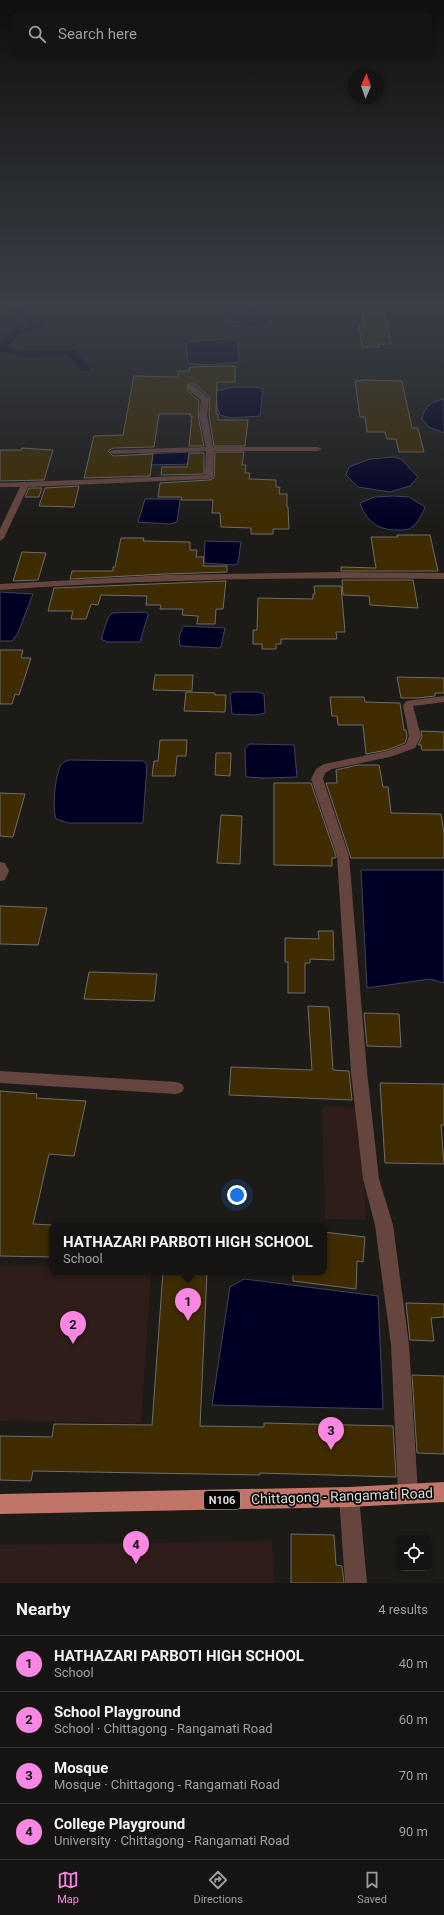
<!DOCTYPE html>
<html lang="en">
<head>
<meta charset="utf-8">
<style>
  body { margin:0; font-family:Roboto,sans-serif; background:#1e1d1b; color:#f1f3f6 }
  .controls { position:absolute; right:12px; bottom:12px; display:grid; overflow:hidden; border-radius:8px; box-shadow:0 2px 6px #0003 }
  .controls button { width:36px; height:36px; display:grid; place-items:center; padding:0; border:0; border-bottom:1px solid #343332; background:#151412; color:#f1f3f6; font:20px sans-serif }
  .compass { position:absolute; left:348px; top:68px; width:36px; height:36px; border-radius:50%; background:#151412; box-shadow:0 2px 6px #0003; rotate:2deg }
  .you { position:absolute; left:237px; top:1195px; width:14px; height:14px; margin:-10px; border:3px solid #fff; border-radius:50%; background:#1a73e8; box-shadow:0 0 0 6px #1a73e833 }
  .badge { display:grid; place-items:center; width:26px; height:26px; border-radius:50%; background:#fb87e5; color:#111; font-size:13px; font-weight:700 }
  .pin { position:absolute; translate:-50% -33px; filter:drop-shadow(0 1px 2px #0008) }
  .pin::after { content:''; position:absolute; top:21px; width:14px; height:12px; background:inherit; clip-path:polygon(0 0,100% 0,50% 100%) }
  .popup { position:absolute; left:49px; top:1223px; width:278px; height:52px; box-sizing:border-box; display:grid; place-content:center; border-radius:8px; background:#151412; filter:drop-shadow(0 1px 3px #0005); font-size:13px; white-space:nowrap; color:#9d9e9f }
  .popup b { font-size:15px; color:#f1f3f6 }
  .popup::after { content:''; position:absolute; left:50%; top:100%; margin-left:-8px; border:8px solid transparent; border-top-color:#151412 }
  .list { margin:0; padding:0; list-style:none }
  h2 { display:flex; justify-content:space-between; align-items:center; height:52px; margin:0; padding:0 16px; font-size:17px }
  h2 small { font-size:13px; font-weight:400; color:#9d9e9f }
  .list li { display:grid; grid-template-columns:26px 1fr auto; gap:12px; align-items:center; box-sizing:border-box; height:56px; padding:0 16px; border-top:1px solid #343332 }
  .list b { display:block; font-size:15px; white-space:nowrap }
  .list p { margin:0; font-size:13px; white-space:nowrap; color:#9d9e9f }
  .list em { font-size:13px; font-style:normal; color:#9d9e9f }
  .icon { flex:none; width:22px; height:22px; fill:none; stroke:currentColor; stroke-width:2; stroke-linecap:round; stroke-linejoin:round }
  .map { position:relative; flex:none; width:444px; height:1583px; overflow:hidden }
  .search { position:absolute; background:#151412; box-shadow:0 2px 6px #0003; left:12px; right:12px; top:12px; height:44px; display:flex; align-items:center; gap:10px; box-sizing:border-box; padding:0 14px; border-radius:8px; color:#9d9e9f; font-size:15px }
  .sheet { height:276px; background:#151412 }
  nav { display:flex; justify-content:space-around; align-items:center; box-sizing:border-box; height:56px; border-top:1px solid #343332; background:#151412; font-size:11px; color:#9d9e9f }
  nav a { display:grid; justify-items:center; gap:2px }
  nav .on { color:#fb87e5 }
  .map>svg:first-child { display:block }
</style>
</head>
<body>
<div class="map">
<svg width="444" height="1583" viewBox="0 0 444 1583">
  <rect width="100%" height="100%" fill="#1c1b18"/>
  <path fill="#2f1d19" d="M322,1106L359,1107L366,1220L325,1219Z
    M0,1266H52V1272H151L141,1423L0,1421Z
    M272,1541L274,1583H0V1545Z"/>
  <path fill="#000025" stroke="#43425c" d="M263,313L267,314L269,317L268,327L232,326V314Z
    M226,339L237,340L240,362L206,365L188,363L186,342Z
    M234,387H256L263,389L260,416L231,418L220,415L217,406L216,391Z
    M444,399V433L429,427L422,419C424,406 432,402 444,399Z
    M194,452H200V464L142,465L139,463L140,454Z
    M394,457L401,459L418,477L410,486L390,492L358,487L346,475L349,467L370,459Z
    M394,496L409,497L425,507C422,515 417,525 409,529C406,530 400,530 396,530C378,530 366,521 360,503L374,497Z
    M145,499H179L180,501L177,522L170,524L138,522Z
    M205,541L241,542L238,563L235,565L204,563Z
    M0,592L33,594L18,633L12,641H0Z
    M146,612L148,615L140,642H107L101,639L108,618L112,613Z
    M183,626L225,628L221,646L220,648L180,646L179,637Z
    M234,692H258L264,694L265,713L256,715L232,714L230,694Z
    M249,744L294,745L297,777L264,778L246,777L245,749Z
    M69,760L143,761L147,764L143,823H68L56,819C52,808 55,775 61,765C63,762 66,761 69,760Z
    M361,870H444V983L430,979L367,988Z
    M244,1279L378,1296L383,1409L212,1405L230,1287Z"/>
  <g fill="none" stroke-linecap="round" stroke-linejoin="round">
    <path fill="#000025" fill-rule="evenodd" d="M18,306H29L24,310V313L44,326L43,328L19,334L7,347L26,351L76,350L90,369L89,371H81L69,355L26,357L0,352V343L11,330L30,325L14,314V309Z"/>
  </g>
  <path fill="#3e2b00" stroke="#6f6d6a" d="M361,306H383L391,344H378L379,347H362L359,326H364Z
    M219,366H235V382H217L216,414H218V420H248L245,446H214L209,415L210,398L195,384H188L187,390L199,401L198,415L204,446H189L192,416H190V414H159L154,447L113,448L108,451L113,456L153,454L150,476L84,478L94,436L123,435L134,376L178,377V371H189L190,367Z
    M365,380L402,381L412,428H418L424,452H399L396,439H387L385,432H367L365,417H360L355,381Z
    M22,448L53,450L44,480L0,481V450H21Z
    M215,452H244L242,465H246L245,473H250L249,479L276,480V487H280L279,494H287V507H288L289,529H273V534H251V528L221,527L220,513H212L213,500H181L182,497H158L160,483L209,480L214,478Z
    M189,453H204V474L161,475L162,467H187Z
    M79,486L74,507L39,506L45,488Z
    M29,488H42L39,497H25Z
    M397,535H430L438,571H341V567L376,568L371,537H398Z
    M121,538H144L143,541L190,542V550H197L196,557H204L203,566H227V572L166,574L70,579L72,571H113V567H115Z
    M22,552L46,553L38,580L13,581Z
    M342,580H413L418,608L370,605L369,596L343,595Z
    M226,581L223,609H216L215,624H197L198,616L182,615L183,609H160L161,605H146L147,596L101,595L98,605L91,604L86,619H71L73,611H48L54,588Z
    M314,586H341L345,632H336L337,639H281V644H276V649H262V644H253V630H257L258,598L313,599V594H315Z
    M0,650H23L21,658H31L19,695L15,694L12,704H0Z
    M155,675H193L192,691L153,690Z
    M397,677L444,678V693H435V696L418,698H401Z
    M186,692L215,693V695H226L225,712L184,711Z
    M330,697H364L365,702L400,703L404,730H406L407,736L405,743L387,750L366,754L363,725H338L337,716H332Z
    M421,731L444,732V750H422L421,745H418L422,737Z
    M160,740H187L186,756H177L175,776H152L154,761H158Z
    M216,753H231L230,776L215,775Z
    M358,765H379L383,787H388L391,813L441,814L444,833V858H351L326,783H337L336,770Z
    M274,783H311L336,856V858H332V866L274,865Z
    M0,793L25,794L13,837L0,836Z
    M221,815L242,816L240,864L217,863Z
    M0,906L47,908L38,945L0,944Z
    M318,931H333L334,960L310,959V963H305V993H288V962H285V938L319,939Z
    M89,972L157,974L154,1001L84,999Z
    M308,1006L329,1007L333,1070L349,1071L352,1100L229,1095L231,1067L312,1070Z
    M364,1013L399,1014L401,1047L367,1046Z
    M380,1083L444,1084V1125H441L444,1164L385,1163Z
    M0,1091L37,1094L36,1098L86,1101L74,1156L49,1154L33,1224L52,1225V1257L0,1256Z
    M324,1232L365,1237L363,1262L357,1261L356,1289L293,1281V1272H324Z
    M163,1272H207L200,1426L264,1427V1423L393,1426L396,1477L260,1473V1475L33,1471L31,1481L0,1480V1436L52,1437L54,1424L152,1425Z
    M406,1303L444,1304V1317L431,1318L434,1341L410,1340Z
    M412,1375L444,1376V1454L417,1453Z
    M291,1534L334,1535L336,1565L342,1566L344,1583H291Z"/>
  <g fill="none" stroke-linecap="round" stroke-linejoin="round">
    <path fill="#67453f" fill-rule="evenodd" d="M188,385H194L209,399L207,415L213,447H318L322,449L318,451H214L213,477L209,479L28,487L4,538L0,541V529L20,487H0V483L205,475L206,451L113,454L109,452L113,450L206,447L199,415L201,400L188,389Z
      M333,572L444,573V579C296,577 148,579 0,590V584L166,575Z
      M444,696V702L413,706L421,736L415,748L390,757L332,769L325,773L323,779L349,856L367,1072L379,1179L393,1225L409,1345L418,1494L415,1501L408,1504L401,1501L398,1494L391,1345L375,1225L363,1179L351,1072L337,856L311,779L316,769L324,764L387,751L406,744L409,736L403,706L406,701Z
      M0,862L5,863L9,871L5,880L0,881Z
      M0,1071L176,1082L182,1084L184,1088L182,1092L176,1094L0,1083Z
      M349,1487L356,1490L359,1497L367,1583H345L339,1497L342,1490Z"/>
    <path fill="#c17568" fill-rule="evenodd" d="M444,1482V1502L349,1507L0,1514V1494L349,1487Z"/>
  </g>
  <linearGradient id="sky" x2="0" y2="1"><stop stop-color="#0f0f0d"/><stop offset="0.58" stop-color="#3a3f48"/><stop offset="1" stop-color="#3a3f48" stop-opacity="0"/></linearGradient>
  <rect width="444" height="527" fill="url(#sky)"/>
  <g text-anchor="middle" dominant-baseline="central" stroke-width="3.5" stroke-linejoin="round" paint-order="stroke">
    <rect fill="#070605" stroke="#9e9c9c" stroke-width="1" x="204" y="1491" width="36" height="18" rx="3"/>
    <g font-size="11" font-weight="bold" fill="#dedddc">
      <text x="222" y="1500">N106</text>
    </g>
    <g font-size="14" fill="#dedddc" stroke="#070605">
      <text transform="translate(342 1496) rotate(-2)">Chittagong - Rangamati Road</text>
    </g>
  </g>
</svg>
<div class="controls">
<button><svg class="icon" aria-label="locate" viewBox="0 0 24 24"><circle cx="12" cy="12" r="6"/><path d="M12 2v4M12 18v4M2 12h4M18 12h4"/></svg></button>
</div>
<svg class="compass" viewBox="-18 -18 36 36"><path d="M0-13l5 13h-10z" fill="#e53935"/><path d="M0 13l5-13h-10z" fill="#9d9e9f"/></svg>
<div class="you"></div>
<div class="pin badge" style="left:188px;top:1321px">1</div>
<div class="popup"><b>HATHAZARI PARBOTI HIGH SCHOOL</b>School</div>
<div class="pin badge" style="left:73px;top:1344px">2</div>
<div class="pin badge" style="left:331px;top:1450px">3</div>
<div class="pin badge" style="left:136px;top:1564px">4</div>
<div class="search"><svg class="icon" aria-label="search" viewBox="0 0 24 24"><circle cx="10" cy="10" r="6"/><path d="M15 15l6 6"/></svg>Search here</div>
</div>
<section class="sheet">
<h2>Nearby<small>4 results</small></h2>
<ul class="list">
<li><span class="badge">1</span><div><b>HATHAZARI PARBOTI HIGH SCHOOL</b><p>School</p></div><em>40 m</em></li>
<li><span class="badge">2</span><div><b>School Playground</b><p>School · Chittagong - Rangamati Road</p></div><em>60 m</em></li>
<li><span class="badge">3</span><div><b>Mosque</b><p>Mosque · Chittagong - Rangamati Road</p></div><em>70 m</em></li>
<li><span class="badge">4</span><div><b>College Playground</b><p>University · Chittagong - Rangamati Road</p></div><em>90 m</em></li>
</ul>
</section>
<nav>
<a class="on"><svg class="icon" aria-label="map" viewBox="0 0 24 24"><path d="M3 6l6-2 6 2 6-2v14l-6 2-6-2-6 2zM9 4v14M15 6v14"/></svg>Map</a>
<a><svg class="icon" aria-label="directions" viewBox="0 0 24 24"><path d="M12 3l9 9-9 9-9-9zM9 14v-3h6M13 9l2 2-2 2"/></svg>Directions</a>
<a><svg class="icon" aria-label="saved" viewBox="0 0 24 24"><path d="M7 4h10v16l-5-4-5 4z"/></svg>Saved</a>
</nav>
</body>
</html>
